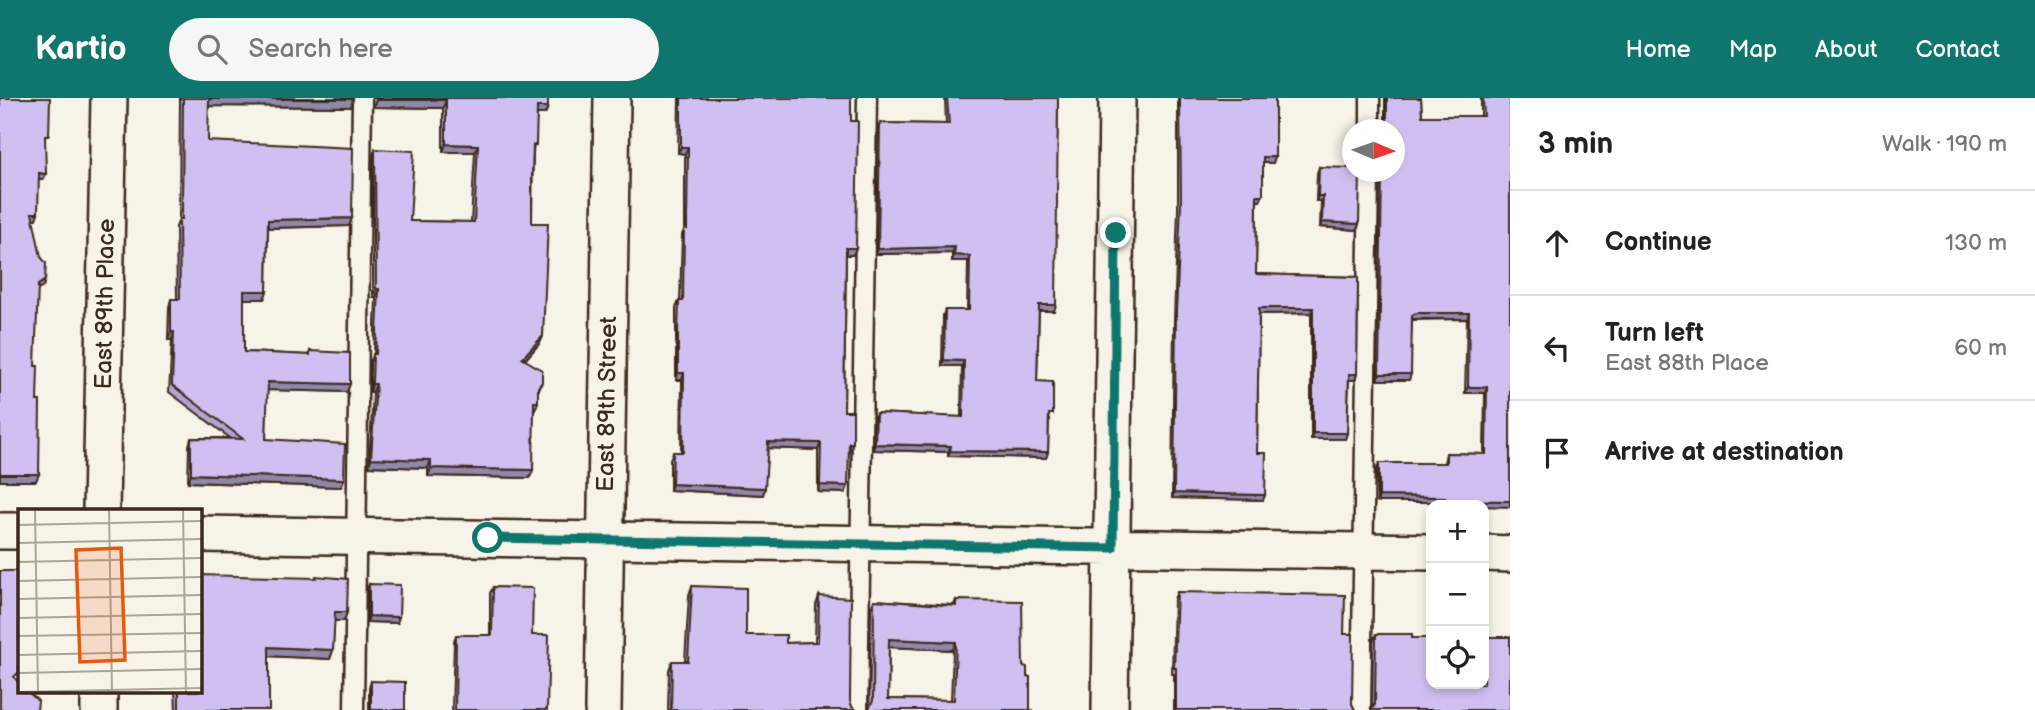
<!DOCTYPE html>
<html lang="en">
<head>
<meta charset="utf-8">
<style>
  body { margin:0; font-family:"Balsamiq Sans",sans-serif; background:#f6f6f6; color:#222 }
  .controls { position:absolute; right:21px; bottom:21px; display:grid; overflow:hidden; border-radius:14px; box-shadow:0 4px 10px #0003 }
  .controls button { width:63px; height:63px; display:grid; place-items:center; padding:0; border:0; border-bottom:2px solid #e0e0e0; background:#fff; color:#222; font:35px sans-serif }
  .compass { position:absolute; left:1342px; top:21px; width:63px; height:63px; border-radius:50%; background:#fff; box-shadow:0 4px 10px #0003; rotate:92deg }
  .stop { position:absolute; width:21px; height:21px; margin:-16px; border:5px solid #0f766e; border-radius:50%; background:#fff }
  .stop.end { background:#0f766e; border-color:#fff; box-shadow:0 2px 7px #0008 }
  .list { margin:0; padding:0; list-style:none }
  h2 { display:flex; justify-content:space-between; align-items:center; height:91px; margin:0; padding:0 28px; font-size:30px }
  h2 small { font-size:23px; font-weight:400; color:#767676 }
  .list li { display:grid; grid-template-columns:46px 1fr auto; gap:21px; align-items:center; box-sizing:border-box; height:105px; padding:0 28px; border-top:2px solid #e0e0e0 }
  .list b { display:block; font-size:26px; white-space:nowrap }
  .list p { margin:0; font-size:23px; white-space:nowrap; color:#767676 }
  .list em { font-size:23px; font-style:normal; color:#767676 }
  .icon { flex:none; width:38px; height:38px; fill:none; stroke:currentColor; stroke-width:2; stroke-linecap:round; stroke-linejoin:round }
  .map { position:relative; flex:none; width:1510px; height:612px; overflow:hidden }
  header { display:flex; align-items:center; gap:42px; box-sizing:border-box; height:98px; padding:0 35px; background:#0f766e; color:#fff }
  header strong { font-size:33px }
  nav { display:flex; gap:38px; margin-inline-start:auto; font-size:24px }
  .search { width:490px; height:63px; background:#f6f6f6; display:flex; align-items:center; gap:18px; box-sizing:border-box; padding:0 24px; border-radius:38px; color:#767676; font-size:26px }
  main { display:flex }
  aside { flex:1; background:#fff }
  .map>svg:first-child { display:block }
</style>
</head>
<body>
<header>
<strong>Kartio</strong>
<div class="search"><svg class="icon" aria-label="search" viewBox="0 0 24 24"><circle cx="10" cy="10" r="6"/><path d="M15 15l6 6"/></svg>Search here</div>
<nav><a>Home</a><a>Map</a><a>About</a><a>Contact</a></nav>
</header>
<main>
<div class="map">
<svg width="1510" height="612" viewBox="0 0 1510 612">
  <rect width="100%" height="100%" fill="#f7f3e8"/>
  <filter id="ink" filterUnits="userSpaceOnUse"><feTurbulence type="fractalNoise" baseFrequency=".0143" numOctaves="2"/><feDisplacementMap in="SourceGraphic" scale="14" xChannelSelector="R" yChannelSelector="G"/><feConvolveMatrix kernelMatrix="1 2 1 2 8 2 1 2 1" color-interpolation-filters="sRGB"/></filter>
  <g filter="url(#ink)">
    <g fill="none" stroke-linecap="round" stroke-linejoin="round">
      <g stroke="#3b2a1e" stroke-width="23">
        <path id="lane" d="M1370,32V0
          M354,612L362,0
          M858,612L867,0
          M1361,612L1369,74"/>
      </g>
      <g stroke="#3b2a1e" stroke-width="40">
        <path id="street" d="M101,412L109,0
          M0,433H19
          M200,436L1431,454
          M1484,455L1510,456
          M99,612V593
          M603,612L612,0
          M1110,612L1117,0"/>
      </g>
      <use href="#lane" stroke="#f7f3e8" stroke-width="18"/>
      <use href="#street" stroke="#f7f3e8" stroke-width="35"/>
    </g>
    <path fill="#b3a5cf" stroke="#3b2a1e" stroke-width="2" fill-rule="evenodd" d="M180,0H353L351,9L208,8V43L352,120L349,128L268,130L267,193L264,201H244V254L309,257L310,253L347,294L267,292L266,341L344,381L341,389L188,384L189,348L191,340H230L169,294L172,242H168L169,209L171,201H177L176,129L179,121Z
      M372,0H548V9L545,16H537L533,55L532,125L543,238L540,245L525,262L542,284L538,294V304L535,312H534L530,380L428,378V370L369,368L373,294H370V264L374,256L376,199H373V59L375,51L410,123L471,124L475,54H443V10L373,9Z
      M679,0H851V23L853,157H846L844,313L850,352H849L845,395L818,394V352L768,350L763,397L670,392V361L673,354H681L682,282H676V210L679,203H680L682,137L685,130V56L678,55Z
      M945,0H1058L1054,213H1039L1037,283L1050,322H1049L1048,354L1046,360L948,358V354L873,352L874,320L876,315L961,319L962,268H942L943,217L945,212H967L968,163H952V155L876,156L878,31L880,25L946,26Z
      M1178,0H1275L1273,65H1263L1260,103H1257L1256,176L1358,179L1357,276L1355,282H1349L1347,335L1345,341H1311V215L1259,216L1257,355L1265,397L1263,402L1172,400L1174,221L1178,112Z
      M1385,0H1421L1422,18H1481V0H1510L1484,407H1443V404H1377V371L1379,365H1444L1446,355L1484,356L1485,295H1465L1467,221L1412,222L1409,282H1377L1380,75L1381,74H1395V32H1385Z
      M1319,69L1357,132L1320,129L1321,103H1316L1317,75Z
      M369,486L397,525L367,524V491Z
      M692,488L746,537L786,545L815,544L816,507L819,498L852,609L856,612H668L669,572L672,563H685L689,497Z
      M493,489L532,537L547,612H452L454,543L456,537H490V495Z
      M1177,494L1344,536L1352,606L1355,612H1174V576H1172L1174,501Z
      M874,502L954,507L956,502L1023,568L1027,579L1030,612L869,609L871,511ZM889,549L953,552L951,602L888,601Z
      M347,514L344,523H334L333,552L330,561L269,558V612H176L175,593H200Z
      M1376,536L1412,540L1372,610L1373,543Z
      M371,583L405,612H369V590Z"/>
    <path fill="#9286a9" stroke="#3b2a1e" stroke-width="2" d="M209,1H353L351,9L206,8Z
      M376,2H446L443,10L373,9Z
      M537,9H548L545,16H534Z
      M446,46L478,47L475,54H443Z
      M681,49H688L685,56L678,55Z
      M1263,59H1275L1273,65H1261Z
      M39,75L46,76L43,82H37Z
      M1257,97H1263L1260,103H1255Z
      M1318,98H1323L1321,103H1316Z
      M32,115H38L36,121H29Z
      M352,120L349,128L265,130L268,122Z
      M1322,124L1359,126L1357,132L1320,129Z
      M955,149L952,155L876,156L878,151Z
      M846,150H856L853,157H844Z
      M954,157L970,158L968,163H952Z
      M45,182L43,189L36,193L38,187Z
      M376,191H379L376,199H373Z
      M244,193H267L264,201H241Z
      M1039,207H1056L1054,213H1037Z
      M1259,210H1313L1311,215L1257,216Z
      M1416,215H1469L1467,221H1413L1410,223L1412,217Z
      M171,234H174L172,242H168Z
      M543,238L540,245L519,268L522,260Z
      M944,262L964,263L962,268H942Z
      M678,275H684L682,282H676Z
      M1349,276H1357L1355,282H1347Z
      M1379,276H1411L1409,282H1377Z
      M268,284L350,286L347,294L265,292Z
      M372,286H376L373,294H370Z
      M1468,289H1487L1485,295H1465Z
      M1313,335H1347L1345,341H1311Z
      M768,344L821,345L818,352L766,350Z
      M875,346L951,348L948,354L873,352Z
      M950,353L1048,354L1046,360L948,358Z
      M371,360L431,362L428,370L369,368Z
      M431,370L533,372L530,380L428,378Z
      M0,376H39L36,383H0Z
      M191,376L344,381L341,389L188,384Z
      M672,386L765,390L763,397L670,392Z
      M820,387L848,388L845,395L818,394Z
      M1174,395L1265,397L1263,402L1172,400Z
      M1379,398L1445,399L1443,404H1377Z
      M1445,402L1510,403V409L1444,407Z
      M335,514H347L344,523H331Z
      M369,518L399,519L397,525L367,524Z
      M889,541L956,544L953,552L886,549Z
      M269,549L333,552L330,561L265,558Z"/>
    <path fill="#d0c0f1" stroke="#3b2a1e" stroke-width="2" fill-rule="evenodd" d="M0,0H50L49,38H45L46,76L39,75L38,115H32L41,159L46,165L45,182L38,187L35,268H38L37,303H40L39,376H0Z
      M183,0H353V1H209L208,43L353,50L352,120L268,122L267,193H244V254L310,257V253L350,255V286L268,284L266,341L345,346L344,381L191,376V340L243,341L172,287L174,234H171V201H180L179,121H182Z
      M376,0H548V9H537L536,47H533L532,77V125H548L543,238L522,260L542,272V284L538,289V304H534L533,372L431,370V362L371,360L376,286H372L373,256H376L379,191H376L375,51L414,53L410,123L474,124L478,47L446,46V2H376Z
      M681,0H851V23H858L856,150H846L844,313H853V345H849L848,388L820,387L821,345L768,344L765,390L672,386L673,354H683L684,275H678V235L679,203H683L684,130L687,131L688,49H681Z
      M947,0H1058L1056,207H1039L1037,283L1053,284V316H1049L1048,354L950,353L951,348L875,346L876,315L963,319L964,263L944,262L945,212H969L970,158L954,157L955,149L878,151L880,25L949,26Z
      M1180,0H1275V59H1263V97H1257L1256,176L1358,179L1357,276H1349L1347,335H1313V210H1259L1257,355H1266L1265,397L1174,395L1176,215L1181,106Z
      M1387,0H1421L1422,18H1484L1483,0H1510V403L1445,402V399L1379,398V365H1446V355L1486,356L1487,289H1468L1469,215H1416L1412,217L1411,276H1379L1382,74H1395V32H1387Z
      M1319,69L1353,70V74H1360L1359,126L1322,124L1323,98H1318Z
      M0,473H19V574L14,579L19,585V593H27L38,603L37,612H0Z
      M200,477L316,480V478L348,481L347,514H335L333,552L269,549V612H179V593H200Z
      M369,486L400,487L399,519L369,518Z
      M692,488L746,490V537H786V545L818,544L819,498L851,500L850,603L852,609L856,612H671L672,563H688Z
      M493,489L533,490L532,537H549L547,612H455L456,537H492Z
      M1177,494L1345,497L1344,536H1353L1352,606L1355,612H1176V570H1174Z
      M874,502L956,508V502L1022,503L1023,568L1027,569V579H1030V612H1034H868L873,603ZM889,541L956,544L954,602L888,601Z
      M1376,536H1412V540H1431V586H1484V539H1510V612H1371L1375,607Z
      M371,583L405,584V612H371Z"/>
  </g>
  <g fill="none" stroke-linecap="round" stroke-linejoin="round" filter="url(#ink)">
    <path stroke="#0f766e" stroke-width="9" d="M488,440L1113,450L1116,135"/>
  </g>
  <g text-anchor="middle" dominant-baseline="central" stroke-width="7" stroke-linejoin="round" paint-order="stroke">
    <g font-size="24" fill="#3b2a1e" stroke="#f7f3e8">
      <text transform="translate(105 206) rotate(-89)">East 89th Place</text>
      <text transform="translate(607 306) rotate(-89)">East 89th Street</text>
    </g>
  </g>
  <g transform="translate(18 411)">
    <rect width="184" height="184" fill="#f7f3e8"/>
    <path fill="none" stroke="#aca397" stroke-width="2" d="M17,0L20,184M91,0L94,183M165,0L168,184M0,16L184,12M0,34L184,30M0,53L184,49M0,72L184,68M0,90L184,86M0,109L184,105M0,127L184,124M0,146L184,142M0,164L184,160M0,183L184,179"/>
    <path fill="#e8590c" fill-opacity="0.15" stroke="#e8590c" stroke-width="3.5" d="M103,39L107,151L62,153L58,41Z"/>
    <rect width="184" height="184" fill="none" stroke="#3b2a1e" stroke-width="3.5"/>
  </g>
</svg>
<div class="controls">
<button>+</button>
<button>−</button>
<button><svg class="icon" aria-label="locate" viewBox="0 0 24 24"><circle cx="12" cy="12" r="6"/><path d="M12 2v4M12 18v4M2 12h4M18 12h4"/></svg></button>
</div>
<svg class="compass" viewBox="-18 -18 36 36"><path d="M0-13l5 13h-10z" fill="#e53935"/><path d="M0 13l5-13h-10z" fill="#767676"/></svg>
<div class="stop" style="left:488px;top:440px"></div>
<div class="stop end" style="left:1116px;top:135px"></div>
</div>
<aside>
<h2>3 min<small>Walk · 190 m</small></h2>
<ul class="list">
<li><svg class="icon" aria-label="ahead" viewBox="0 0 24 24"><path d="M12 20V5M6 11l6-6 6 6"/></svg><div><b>Continue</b></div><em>130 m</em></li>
<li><svg class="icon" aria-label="left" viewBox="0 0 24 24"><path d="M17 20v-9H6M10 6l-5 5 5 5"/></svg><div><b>Turn left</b><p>East 88th Place</p></div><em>60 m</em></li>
<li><svg class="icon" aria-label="arrive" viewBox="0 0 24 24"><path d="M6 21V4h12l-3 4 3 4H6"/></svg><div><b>Arrive at destination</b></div></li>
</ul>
</aside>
</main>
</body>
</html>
